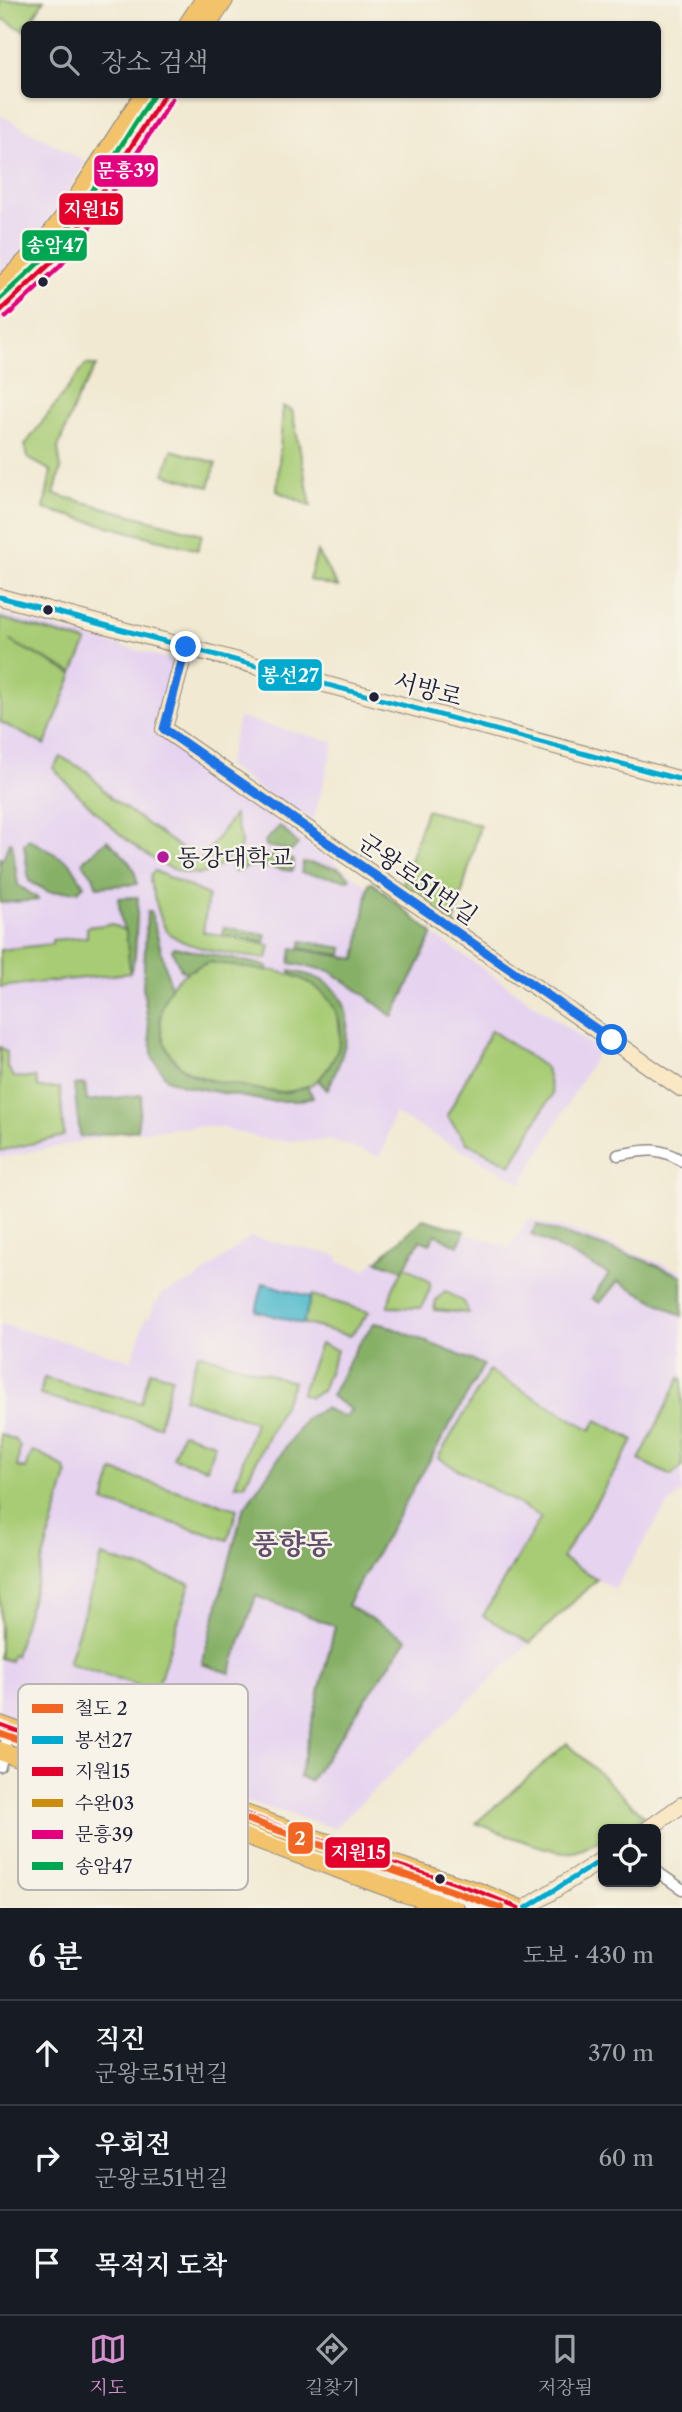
<!DOCTYPE html>
<html lang="ko">
<head>
<meta charset="utf-8">
<style>
  body { margin:0; font-family:"Libre Caslon Text","Noto Serif KR",serif; background:#20242c; color:#f1f3f6 }
  .controls { position:absolute; right:21px; bottom:21px; display:grid; overflow:hidden; border-radius:10px; box-shadow:0 2px 5px #0004 }
  .controls button { width:63px; height:63px; display:grid; place-items:center; padding:0; border:0; border-bottom:2px solid #363941; background:#171b24; color:#f1f3f6; font:35px sans-serif }
  .stop { position:absolute; width:21px; height:21px; margin:-16px; border:5px solid #1a73e8; border-radius:50%; background:#fff }
  .stop.end { background:#1a73e8; border-color:#fff; box-shadow:0 2px 7px #0008 }
  .list { margin:0; padding:0; list-style:none }
  h2 { display:flex; justify-content:space-between; align-items:center; height:91px; margin:0; padding:0 28px; font-size:30px }
  h2 small { font-size:23px; font-weight:400; color:#9ea1a6 }
  .list li { display:grid; grid-template-columns:46px 1fr auto; gap:21px; align-items:center; box-sizing:border-box; height:105px; padding:0 28px; border-top:2px solid #363941 }
  .list b { display:block; font-size:26px; white-space:nowrap }
  .list p { margin:0; font-size:23px; white-space:nowrap; color:#9ea1a6 }
  .list em { font-size:23px; font-style:normal; color:#9ea1a6 }
  .icon { flex:none; width:38px; height:38px; fill:none; stroke:currentColor; stroke-width:2; stroke-linecap:round; stroke-linejoin:round }
  .map { position:relative; flex:none; width:682px; height:1908px; overflow:hidden }
  .search { position:absolute; background:#171b24; box-shadow:0 2px 5px #0004; left:21px; right:21px; top:21px; height:77px; display:flex; align-items:center; gap:18px; box-sizing:border-box; padding:0 24px; border-radius:10px; color:#9ea1a6; font-size:26px }
  .sheet { height:406px; background:#171b24 }
  nav { display:flex; justify-content:space-around; align-items:center; box-sizing:border-box; height:98px; border-top:2px solid #363941; background:#171b24; font-size:19px; color:#9ea1a6 }
  nav a { display:grid; justify-items:center; gap:4px }
  nav .on { color:#d690ce }
  .map>svg:first-child { display:block }
</style>
</head>
<body>
<div class="map">
<svg width="682" height="1908" viewBox="0 0 682 1908">
  <rect width="100%" height="100%" fill="#f7f3e8"/>
  <filter id="ink" filterUnits="userSpaceOnUse"><feTurbulence type="fractalNoise" baseFrequency=".0143" numOctaves="2"/><feDisplacementMap in="SourceGraphic" scale="14" xChannelSelector="R" yChannelSelector="G"/><feConvolveMatrix kernelMatrix="1 2 1 2 8 2 1 2 1" color-interpolation-filters="sRGB"/></filter>
  <filter id="wash" filterUnits="userSpaceOnUse"><feTurbulence type="fractalNoise" baseFrequency=".00686" numOctaves="4" result="noise"/><feDisplacementMap in="SourceGraphic" scale="28" xChannelSelector="R" yChannelSelector="G"/><feGaussianBlur stdDeviation="1.57" result="paint"/><feColorMatrix in="noise" values="0 0 0 0 0 0 0 0 0 0 0 0 0 0 0 0 0 1.4 0 .05"/><feComposite in="paint" operator="in"/></filter>
  <g filter="url(#wash)">
    <rect width="100%" height="100%" fill="#f1e9d2"/>
    <path fill="#e6d3f0" d="M0,115L86,162L42,235L0,278Z
      M0,614L173,660L154,732L381,896L392,1017L433,934L599,1050L522,1183L394,1113L381,1157L332,1140L287,1141L260,1138L224,1128L202,1126L100,1135L99,1138L0,1158Z
      M239,718L334,742L314,818L305,822L227,766Z
      M423,1219L510,1248L528,1219L578,1232L682,1271V1491L662,1512L615,1589L597,1579L334,1828L198,1786L0,1716V1324L132,1360L146,1317L150,1318L155,1302L158,1303L161,1294L197,1279L250,1237L339,1256L338,1262L365,1270Z"/>
    <path fill="#a8cc75" stroke="#657758" stroke-width="2" d="M0,0H44L29,24H24V31L0,17Z
      M86,364L96,366L77,399L58,448L61,469L54,494L202,534L198,550L44,509L51,471L28,458L25,445Z
      M283,407L292,410L311,506L277,491Z
      M172,450L216,463L209,487L164,474Z
      M317,552L338,587L309,580Z
      M0,618L87,642L73,673L10,641L73,674L45,745L0,722Z
      M61,757L87,771L111,798L200,862L234,815L241,842L240,849C230,856 217,871 204,873C157,883 84,800 53,768Z
      M426,810L480,825L452,931L400,893Z
      M155,871L208,895L203,932L270,945L267,959C243,955 178,950 165,928C158,915 155,896 150,882L151,874Z
      M111,924L126,931L130,973L0,987V950L52,944V940L87,937V927Z
      M209,962C250,968 325,967 337,1016C340,1028 342,1041 337,1053C330,1070 316,1086 296,1091C275,1096 195,1081 179,1065C156,1043 153,1003 177,980C186,971 197,967 209,962Z
      M491,1030L546,1068L552,1094L511,1165L467,1143L447,1116Z
      M0,1047L7,1052V1067L14,1077L36,1078L38,1088H60L64,1136L0,1151Z
      M405,1266L430,1282V1289L421,1308L388,1307L392,1290Z
      M445,1291L464,1302L469,1313L434,1310L436,1300Z
      M312,1295L369,1312L350,1336L302,1323Z
      M320,1344L337,1350L322,1391L310,1397L301,1394Z
      M198,1353L294,1382L245,1484L235,1485L255,1422L184,1398Z
      M150,1371L172,1377L159,1426L40,1395L44,1378L141,1403Z
      M489,1371L591,1430L597,1420L634,1440L562,1558L597,1579L530,1643L483,1616L541,1517L438,1458Z
      M680,1378L682,1379V1467L671,1476L639,1460Z
      M182,1433L215,1443L207,1468L173,1458Z
      M0,1434L15,1440L20,1447L17,1467L26,1469L27,1463L33,1451L49,1458L65,1469L67,1475L15,1656L12,1654L10,1661L0,1658Z
      M113,1471L237,1509L228,1540L104,1502Z
      M102,1556L190,1584L156,1691L68,1663Z
      M567,1743L645,1817L620,1829H603V1838C594,1843 583,1851 573,1852C553,1855 497,1831 476,1823Z"/>
    <path fill="#86b066" stroke="#546950" stroke-width="2" d="M280,826L298,844L292,851L266,846L265,841Z
      M29,839L70,863L84,885L78,891L49,892L29,881L24,844Z
      M107,840C121,853 136,864 137,884L97,887L93,876L82,862Z
      M9,842L12,843L18,885L37,898L38,900L0,903V858L3,859Z
      M258,854L294,860L292,871L253,865L235,872L231,868L247,855Z
      M303,862L338,868L350,877L349,880L301,873Z
      M372,882L433,934L393,1017L365,995L330,971L290,963L292,948L356,959L369,883Z
      M138,897L135,956L130,973L126,931L122,925L118,898Z
      M147,912H151L171,988C150,1019 162,1059 195,1076C209,1082 228,1083 243,1086C265,1091 285,1097 307,1086L313,1097L297,1101H266L185,1086L167,1079L153,1058L143,987Z
      M224,927L266,935L265,942L223,935Z
      M302,941L343,948L342,955L300,948Z
      M174,947L268,966L267,971L209,962L187,972L181,970L172,950Z
      M290,971C366,981 353,1040 327,1090L318,1080C358,1039 342,992 290,974Z
      M85,1084L87,1101L142,1095L137,1130L80,1137L74,1085Z
      M423,1219L465,1231L458,1246L435,1234L430,1244L420,1240L403,1270L377,1261Z
      M537,1225L641,1259L682,1276V1316L618,1281L600,1303L592,1298L609,1274L531,1234Z
      M374,1323L385,1325L484,1365L347,1605L407,1639L310,1781L299,1777L335,1626L256,1596L230,1673L202,1664L243,1510L305,1419L324,1408L345,1417L351,1410L331,1396L357,1346Z"/>
    <path fill="#50b9cd" stroke="#396e84" stroke-width="2" d="M263,1283L311,1297L303,1324L256,1311Z"/>
  </g>
  <g filter="url(#ink)">
    <g fill="none" stroke-linecap="round" stroke-linejoin="round">
      <g stroke="#8a8686" stroke-width="13">
        <path id="street" d="M618,1155C645,1150 658,1146 682,1161
          M0,1766L10,1728
          M656,1871L682,1889"/>
      </g>
      <g stroke="#8a8686" stroke-width="18">
        <path id="secondary" d="M0,597L682,780
          M186,647L164,729L682,1089
          M648,1829L682,1805
          M526,1908L603,1859"/>
      </g>
      <g stroke="#8a8686" stroke-width="20">
        <path id="primary" d="M188,24L204,0
          M208,24L224,0
          M0,288L43,244L68,212L144,94
          M0,311L54,260L75,234L165,94
          M0,1725L300,1834L479,1892L518,1908
          M0,1751L205,1820L404,1893L455,1908"/>
      </g>
      <use href="#street" stroke="#fff" stroke-width="10"/>
      <use href="#secondary" stroke="#fae7c3" stroke-width="16"/>
      <use href="#primary" stroke="#f2c36a" stroke-width="18"/>
      <g stroke="#f7f3e8" stroke-width="10">
        <path id="bus-1" d="M0,597L682,780
          M526,1908L603,1859"/>
      </g>
      <g stroke="#f7f3e8" stroke-width="10">
        <path id="bus-2" d="M0,311L54,260L75,234L165,94
          M0,1725L300,1834L479,1892L518,1908"/>
      </g>
      <g stroke="#f7f3e8" stroke-width="10">
        <path id="bus-3" d="M0,1734L297,1842L495,1908"/>
      </g>
      <g stroke="#f7f3e8" stroke-width="10">
        <path id="bus-4" d="M6,317L60,266L82,239L172,99"/>
      </g>
      <g stroke="#f7f3e8" stroke-width="10">
        <path id="bus-5" d="M0,299L48,254L68,229L154,94"/>
      </g>
      <use href="#bus-1" stroke="#00a9ce" stroke-width="5"/>
      <use href="#bus-2" stroke="#e4002b" stroke-width="5"/>
      <use href="#bus-3" stroke="#cc8c0c" stroke-width="5"/>
      <use href="#bus-4" stroke="#e5007d" stroke-width="5"/>
      <use href="#bus-5" stroke="#00a651" stroke-width="5"/>
      <g stroke="#f7f3e8" stroke-width="12">
        <path id="rail-1" d="M0,1733L501,1908"/>
      </g>
      <use href="#rail-1" stroke="#f26522" stroke-width="7"/>
    </g>
  </g>
  <g fill="none" stroke-linecap="round" stroke-linejoin="round" filter="url(#ink)">
    <path stroke="#1a73e8" stroke-width="9" d="M186,647L164,729L612,1040"/>
  </g>
  <g fill="#22223b" stroke="#f7f3e8" stroke-width="2.5">
    <circle cx="43" cy="282" r="6"/>
    <circle cx="48" cy="610" r="6"/>
    <circle cx="374" cy="697" r="6"/>
    <circle cx="440" cy="1879" r="6"/>
  </g>
  <circle fill="#b5179e" stroke="#f7f3e8" stroke-width="2.5" cx="163" cy="857" r="7"/>
  <g text-anchor="middle" dominant-baseline="central" stroke-width="5" stroke-linejoin="round" paint-order="stroke">
    <g font-size="24" fill="#22223b" stroke="#f7f3e8">
      <text transform="translate(428 689) rotate(15)">서방로</text>
      <text transform="translate(418 879) rotate(35)">군왕로51번길</text>
    </g>
    <g font-size="24" fill="#22223b" stroke="#f7f3e8" text-anchor="start">
      <text x="177" y="857">동강대학교</text>
    </g>
    <g font-size="28" font-weight="bold" fill="#604e6b" stroke="#f7f3e8">
      <text x="292" y="1544">풍향동</text>
    </g>
  </g>
  <rect x="18" y="1684" width="230" height="206" rx="10" fill="#f7f3e8" stroke="#b7b4b4" stroke-width="2"/>
  <rect x="32" y="1704" width="31" height="9" fill="#f26522"/>
  <rect x="32" y="1736" width="31" height="8" fill="#00a9ce"/>
  <rect x="32" y="1767" width="31" height="9" fill="#e4002b"/>
  <rect x="32" y="1799" width="31" height="8" fill="#cc8c0c"/>
  <rect x="32" y="1830" width="31" height="9" fill="#e5007d"/>
  <rect x="32" y="1862" width="31" height="8" fill="#00a651"/>
  <g font-size="19" fill="#22223b">
    <text x="75" y="1715">철도 2</text>
    <text x="75" y="1747">봉선27</text>
    <text x="75" y="1778">지원15</text>
    <text x="75" y="1810">수완03</text>
    <text x="75" y="1841">문흥39</text>
    <text x="75" y="1873">송암47</text>
  </g>
  <g stroke="#f7f3e8" stroke-width="2.5">
    <rect x="93" y="154" width="66" height="34" rx="7" fill="#e5007d"/>
    <rect x="58" y="192" width="66" height="34" rx="7" fill="#e4002b"/>
    <rect x="21" y="229" width="67" height="33" rx="7" fill="#00a651"/>
    <rect x="257" y="658" width="66" height="34" rx="7" fill="#00a9ce"/>
    <rect x="287" y="1821" width="27" height="34" rx="7" fill="#f26522"/>
    <rect x="324" y="1836" width="67" height="33" rx="7" fill="#e4002b"/>
  </g>
  <g font-size="19" text-anchor="middle" font-weight="bold" fill="#fff">
    <text x="126" y="177">문흥39</text>
    <text x="91" y="216">지원15</text>
    <text x="55" y="252">송암47</text>
    <text x="290" y="682">봉선27</text>
    <text x="300" y="1845">2</text>
    <text x="358" y="1859">지원15</text>
  </g>
</svg>
<div class="controls">
<button><svg class="icon" aria-label="locate" viewBox="0 0 24 24"><circle cx="12" cy="12" r="6"/><path d="M12 2v4M12 18v4M2 12h4M18 12h4"/></svg></button>
</div>
<div class="stop" style="left:612px;top:1040px"></div>
<div class="stop end" style="left:186px;top:647px"></div>
<div class="search"><svg class="icon" aria-label="search" viewBox="0 0 24 24"><circle cx="10" cy="10" r="6"/><path d="M15 15l6 6"/></svg>장소 검색</div>
</div>
<section class="sheet">
<h2>6 분<small>도보 · 430 m</small></h2>
<ul class="list">
<li><svg class="icon" aria-label="ahead" viewBox="0 0 24 24"><path d="M12 20V5M6 11l6-6 6 6"/></svg><div><b>직진</b><p>군왕로51번길</p></div><em>370 m</em></li>
<li><svg class="icon" aria-label="right" viewBox="0 0 24 24"><path d="M7 20v-9h11M14 6l5 5-5 5"/></svg><div><b>우회전</b><p>군왕로51번길</p></div><em>60 m</em></li>
<li><svg class="icon" aria-label="arrive" viewBox="0 0 24 24"><path d="M6 21V4h12l-3 4 3 4H6"/></svg><div><b>목적지 도착</b></div></li>
</ul>
</section>
<nav>
<a class="on"><svg class="icon" aria-label="map" viewBox="0 0 24 24"><path d="M3 6l6-2 6 2 6-2v14l-6 2-6-2-6 2zM9 4v14M15 6v14"/></svg>지도</a>
<a><svg class="icon" aria-label="directions" viewBox="0 0 24 24"><path d="M12 3l9 9-9 9-9-9zM9 14v-3h6M13 9l2 2-2 2"/></svg>길찾기</a>
<a><svg class="icon" aria-label="saved" viewBox="0 0 24 24"><path d="M7 4h10v16l-5-4-5 4z"/></svg>저장됨</a>
</nav>
</body>
</html>
